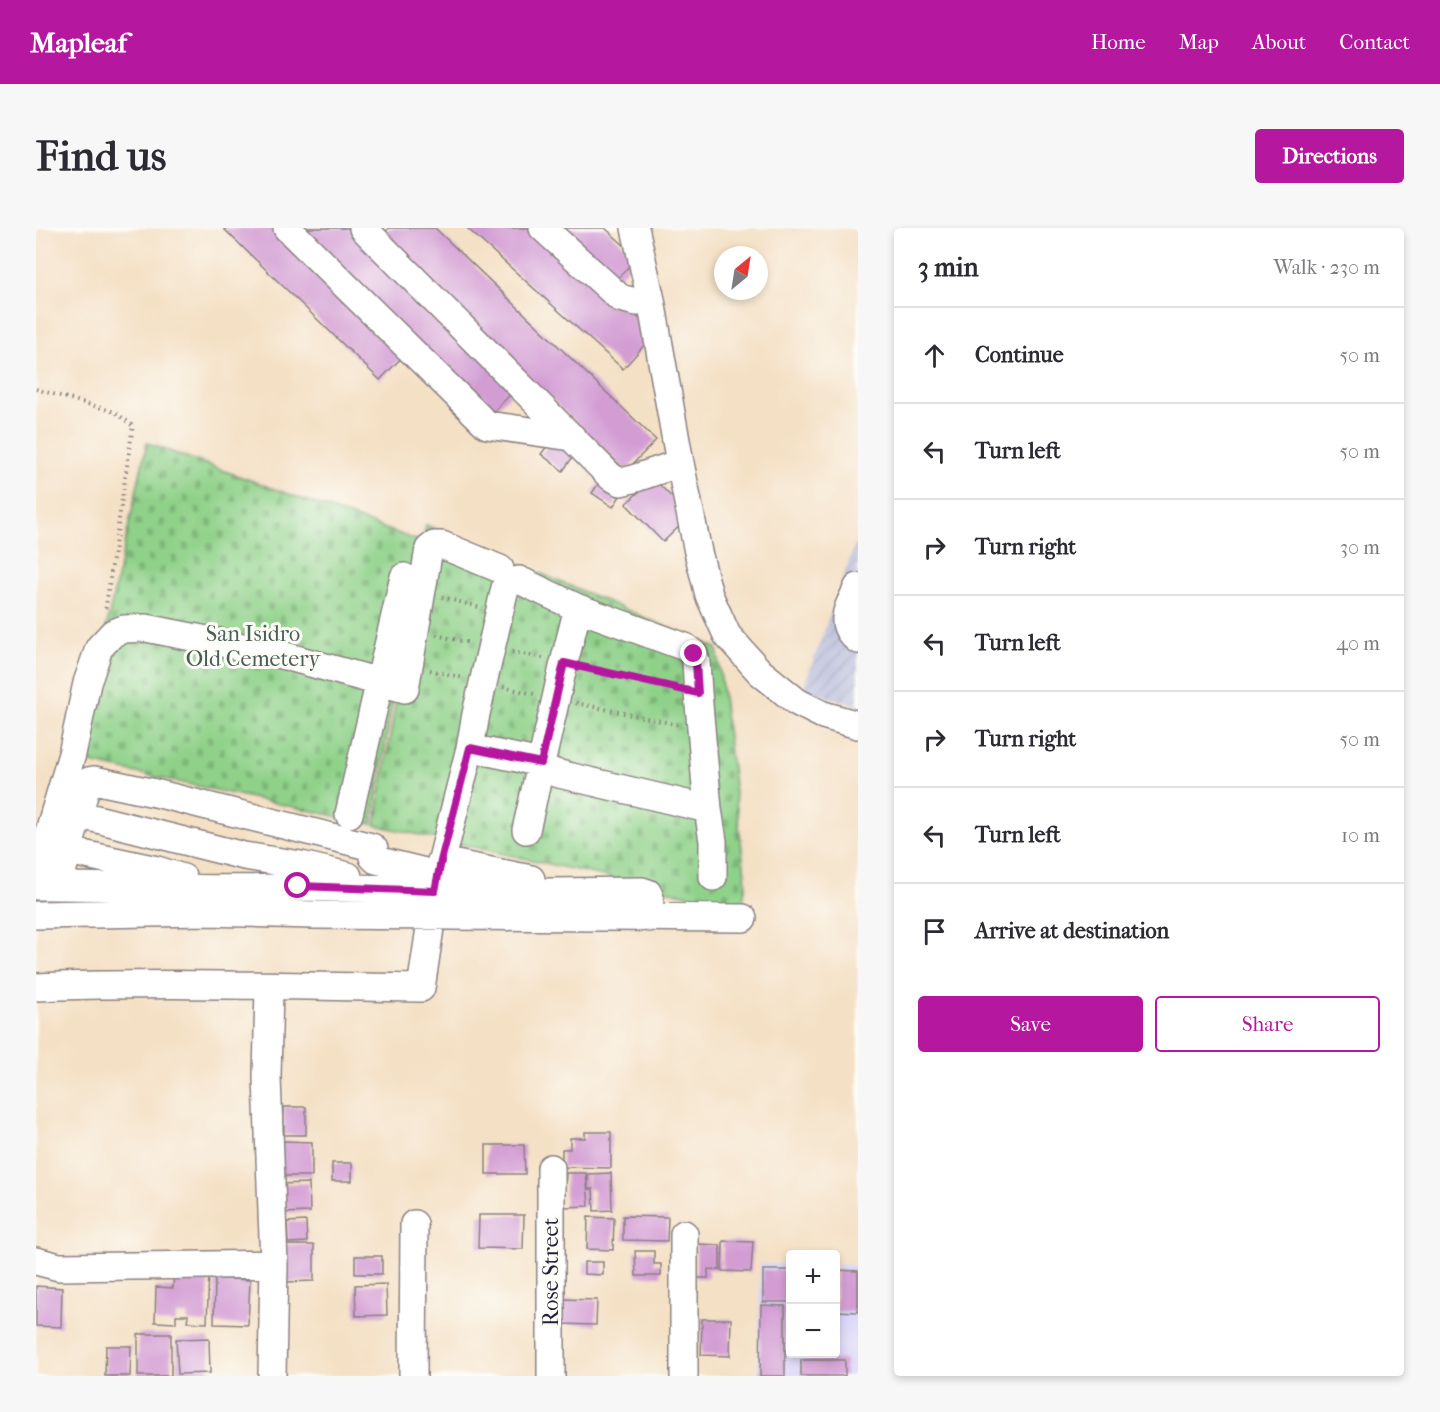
<!DOCTYPE html>
<html lang="en">
<head>
<meta charset="utf-8">
<style>
  body { margin:0; font-family:"IM FELL French Canon",serif; background:#f7f7f7; color:#2b2b33 }
  .controls { position:absolute; right:18px; bottom:18px; display:grid; overflow:hidden; border-radius:6px; box-shadow:0 3px 9px #0003 }
  .controls button { width:54px; height:54px; display:grid; place-items:center; padding:0; border:0; border-bottom:2px solid #e1e1e2; background:#fff; color:#2b2b33; font:30px sans-serif }
  .compass { position:absolute; left:678px; top:18px; width:54px; height:54px; border-radius:50%; background:#fff; box-shadow:0 3px 9px #0003; rotate:30deg }
  .stop { position:absolute; width:18px; height:18px; margin:-14px; border:4px solid #b5179e; border-radius:50%; background:#fff }
  .stop.end { background:#b5179e; border-color:#fff; box-shadow:0 2px 6px #0008 }
  .list { margin:0; padding:0; list-style:none }
  h2 { display:flex; justify-content:space-between; align-items:center; height:78px; margin:0; padding:0 24px; font-size:26px }
  h2 small { font-size:20px; font-weight:400; color:#7c7c81 }
  .list li { display:grid; grid-template-columns:39px 1fr auto; gap:18px; align-items:center; box-sizing:border-box; height:96px; padding:0 24px; border-top:2px solid #e1e1e2 }
  .list b { display:block; font-size:22px; white-space:nowrap }
  .list em { font-size:20px; font-style:normal; color:#7c7c81 }
  .actions { display:flex; gap:12px; padding:18px 24px }
  .actions a { flex:1; padding:14px 0; border:2px solid #b5179e; border-radius:6px; text-align:center; font-size:21px; color:#b5179e }
  .actions .main { background:#b5179e; color:#fff }
  .icon { flex:none; width:33px; height:33px; fill:none; stroke:currentColor; stroke-width:2; stroke-linecap:round; stroke-linejoin:round }
  .map { position:relative; flex:none; width:822px; height:1148px; overflow:hidden; border-radius:6px }
  header { display:flex; align-items:center; gap:36px; box-sizing:border-box; height:84px; padding:0 30px; background:#b5179e; color:#fff }
  header strong { font-size:28px }
  nav { display:flex; gap:33px; margin-inline-start:auto; font-size:21px }
  .intro { display:flex; align-items:center; justify-content:space-between; box-sizing:border-box; height:144px; padding:0 36px }
  h1 { margin:0; font-size:42px }
  .button { padding:15px 27px; border-radius:6px; background:#b5179e; color:#fff; font-size:21px; font-weight:700 }
  main { display:flex; gap:36px; padding:0 36px }
  aside { flex:1; background:#fff; border-radius:6px; box-shadow:0 3px 9px #0003 }
  .map>svg:first-child { display:block }
</style>
</head>
<body>
<header>
<strong>Mapleaf</strong>
<nav><a>Home</a><a>Map</a><a>About</a><a>Contact</a></nav>
</header>
<div class="intro"><h1>Find us</h1><a class="button">Directions</a></div>
<main>
<div class="map">
<svg width="822" height="1148" viewBox="0 0 822 1148">
  <defs>
    <pattern id="industrial-furrows" width="10" height="10" patternUnits="userSpaceOnUse" patternTransform="scale(1.5)"><rect width="10" height="10" fill="#c0c2dd"/><path d="M-1 1l2-2M0 10L10 0M9 11l2-2" fill="none" stroke="#a5a6bf"/></pattern>
    <pattern id="cemetery-stones" width="16" height="16" patternUnits="userSpaceOnUse" patternTransform="scale(1.5)"><rect width="16" height="16" fill="#8fd189"/><path d="M2 7V4a2 2 0 0 1 4 0v3zM10 15v-3a2 2 0 0 1 4 0v3z" fill="#7bb377"/></pattern>
  </defs>
  <rect width="100%" height="100%" fill="#fdfcf7"/>
  <filter id="ink" filterUnits="userSpaceOnUse"><feTurbulence type="fractalNoise" baseFrequency=".0167" numOctaves="2"/><feDisplacementMap in="SourceGraphic" scale="12" xChannelSelector="R" yChannelSelector="G"/><feConvolveMatrix kernelMatrix="1 2 1 2 8 2 1 2 1" color-interpolation-filters="sRGB"/></filter>
  <filter id="wash" filterUnits="userSpaceOnUse"><feTurbulence type="fractalNoise" baseFrequency=".008" numOctaves="4" result="noise"/><feDisplacementMap in="SourceGraphic" scale="24" xChannelSelector="R" yChannelSelector="G"/><feGaussianBlur stdDeviation="1.35" result="paint"/><feColorMatrix in="noise" values="0 0 0 0 0 0 0 0 0 0 0 0 0 0 0 0 0 1.4 0 .05"/><feComposite in="paint" operator="in"/></filter>
  <g filter="url(#wash)">
    <rect width="100%" height="100%" fill="#f4e0c5"/>
    <path fill="#dad6f7" d="M724,1036H754V1126H800V1037H822V1148H722Z"/>
    <path fill="url(#industrial-furrows)" d="M822,309V478L767,461Z"/>
    <path fill="url(#cemetery-stones)" stroke="#587a62" stroke-width="1.5" d="M111,215L383,313L336,596L41,532Z
      M390,297L681,420L710,654L706,679L339,597Z"/>
    <g id="blocks">
      <path fill="#d39dd4" d="M187,0H245L372,123L344,152Z
        M264,0H321L483,158L455,186Z
        M353,0H399L620,212L590,243L345,8Z
        M431,0H503L619,105L587,141Z
        M514,0H569L601,29L577,56Z
        M517,210L539,226L527,243L505,226Z
        M567,249L588,262L577,279L556,265Z
        M617,250L654,288L627,314L590,276Z
        M248,879H270V907H248Z
        M549,904H575V940L526,939V921H534V910H549Z
        M245,913L276,914V948H245Z
        M450,917H488L489,946H450Z
        M296,935H316V953H296Z
        M530,945H550L553,978L528,979Z
        M575,945L576,982L558,983L557,961H552V946Z
        M273,955L274,984L244,985L243,956Z
        M443,987H488L487,1021L442,1020Z
        M587,988L632,989L631,1013L587,1012Z
        M552,989L578,990L577,1022L551,1021Z
        M270,993L271,1014L252,1015L251,994Z
        M687,1013L717,1014L715,1044L686,1043Z
        M660,1016L684,1017V1042L672,1041V1050H660Z
        M248,1017H278V1053L249,1054Z
        M599,1023H618V1036H625V1048H600Z
        M319,1028H346V1046H319Z
        M548,1034H567V1047L548,1046Z
        M138,1042L173,1044L171,1095L151,1094L152,1087H140V1095L119,1094L120,1059L137,1060Z
        M727,1042H754V1074H727Z
        M800,1042L822,1043V1084L800,1083Z
        M179,1050L214,1052L212,1097L178,1096Z
        M350,1056L351,1087L320,1088L319,1057Z
        M0,1058L26,1060L25,1099L0,1098Z
        M525,1071L561,1072L560,1097L524,1096Z
        M725,1077L749,1078V1148H724Z
        M666,1091H695L694,1128L665,1127Z
        M102,1106H135V1148H102Z
        M173,1110L174,1145L142,1146L140,1111Z
        M70,1118H95L94,1148H69Z
        M765,1132H809V1148H765Z"/>
    </g>
  </g>
  <g filter="url(#ink)">
    <use href="#blocks" fill-opacity="0" stroke="#8b8180" stroke-width="1.5"/>
    <g fill="none" stroke-linecap="round" stroke-linejoin="round">
      <g stroke="#8b8180" stroke-width="30">
        <path id="minor" d="M251,0L451,197L536,209
          M327,0L575,249L585,254L597,251L644,235
          M507,0L584,70L600,74L615,72
          M599,0L615,72L644,235L662,324L673,367L691,407L724,444L761,474L787,487L822,497
          M483,352L542,380L649,419L658,426L660,434L662,465L672,581L677,613V649
          M822,359C813,379 800,395 822,412
          M434,520L505,535L511,541L519,545L672,581
          M41,586L208,628L265,637L312,648
          M313,586L368,349
          M490,602L528,435L542,380
          M32,623L121,642L147,650
          M405,633L495,651
          M0,647L36,526L51,455L63,420L77,405L88,401L110,400L242,426L369,461L393,321L398,317H406L464,341
          M0,658C87,657 175,664 262,659L516,664L606,663L612,665L614,670L613,690
          M22,658L51,556L53,553L58,552L119,565L336,619L338,621L337,629L340,632L402,647
          M0,687L171,684L276,687L707,690
          M233,758L231,850L238,1036L236,1148
          M0,759C128,754 257,758 385,760L402,647L434,520L440,486L469,360
          M515,940V1148
          M648,1006V1148
          M0,1033L23,1039L238,1036
          M377,1148L378,996"/>
      </g>
      <path stroke="#8b8180" stroke-width="4" stroke-dasharray="1.5 4.5" stroke-linecap="butt" d="M0,161L79,184L97,198L69,384
        M406,369L442,379
        M400,407L434,415
        M476,424L507,430
        M550,440L639,460
        M394,442L428,450
        M467,459L498,466
        M540,475L644,497"/>
      <use href="#minor" stroke="#fff" stroke-width="27"/>
    </g>
  </g>
  <g fill="none" stroke-linecap="round" stroke-linejoin="round" filter="url(#ink)">
    <path stroke="#b5179e" stroke-width="8" d="M262,658L399,663L405,633L434,520L505,535L528,435L662,465L660,434L658,426"/>
  </g>
  <g text-anchor="middle" dominant-baseline="central" stroke-width="6" stroke-linejoin="round" paint-order="stroke">
    <g font-size="22" fill="#485f56" stroke="#fdfcf7">
      <text x="217" y="406">San Isidro<tspan x="217" dy="25">Old Cemetery</tspan></text>
    </g>
    <g font-size="22" fill="#22223b" stroke="#fdfcf7">
      <text transform="translate(515 1044) rotate(-90)">Rose Street</text>
    </g>
  </g>
</svg>
<div class="controls">
<button>+</button>
<button>−</button>
</div>
<svg class="compass" viewBox="-18 -18 36 36"><path d="M0-13l5 13h-10z" fill="#e53935"/><path d="M0 13l5-13h-10z" fill="#7c7c81"/></svg>
<div class="stop" style="left:262px;top:658px"></div>
<div class="stop end" style="left:658px;top:426px"></div>
</div>
<aside>
<h2>3 min<small>Walk · 230 m</small></h2>
<ul class="list">
<li><svg class="icon" aria-label="ahead" viewBox="0 0 24 24"><path d="M12 20V5M6 11l6-6 6 6"/></svg><div><b>Continue</b></div><em>50 m</em></li>
<li><svg class="icon" aria-label="left" viewBox="0 0 24 24"><path d="M17 20v-9H6M10 6l-5 5 5 5"/></svg><div><b>Turn left</b></div><em>50 m</em></li>
<li><svg class="icon" aria-label="right" viewBox="0 0 24 24"><path d="M7 20v-9h11M14 6l5 5-5 5"/></svg><div><b>Turn right</b></div><em>30 m</em></li>
<li><svg class="icon" aria-label="left" viewBox="0 0 24 24"><path d="M17 20v-9H6M10 6l-5 5 5 5"/></svg><div><b>Turn left</b></div><em>40 m</em></li>
<li><svg class="icon" aria-label="right" viewBox="0 0 24 24"><path d="M7 20v-9h11M14 6l5 5-5 5"/></svg><div><b>Turn right</b></div><em>50 m</em></li>
<li><svg class="icon" aria-label="left" viewBox="0 0 24 24"><path d="M17 20v-9H6M10 6l-5 5 5 5"/></svg><div><b>Turn left</b></div><em>10 m</em></li>
<li><svg class="icon" aria-label="arrive" viewBox="0 0 24 24"><path d="M6 21V4h12l-3 4 3 4H6"/></svg><div><b>Arrive at destination</b></div></li>
</ul>
<div class="actions"><a class="main">Save</a><a>Share</a></div>
</aside>
</main>
</body>
</html>
